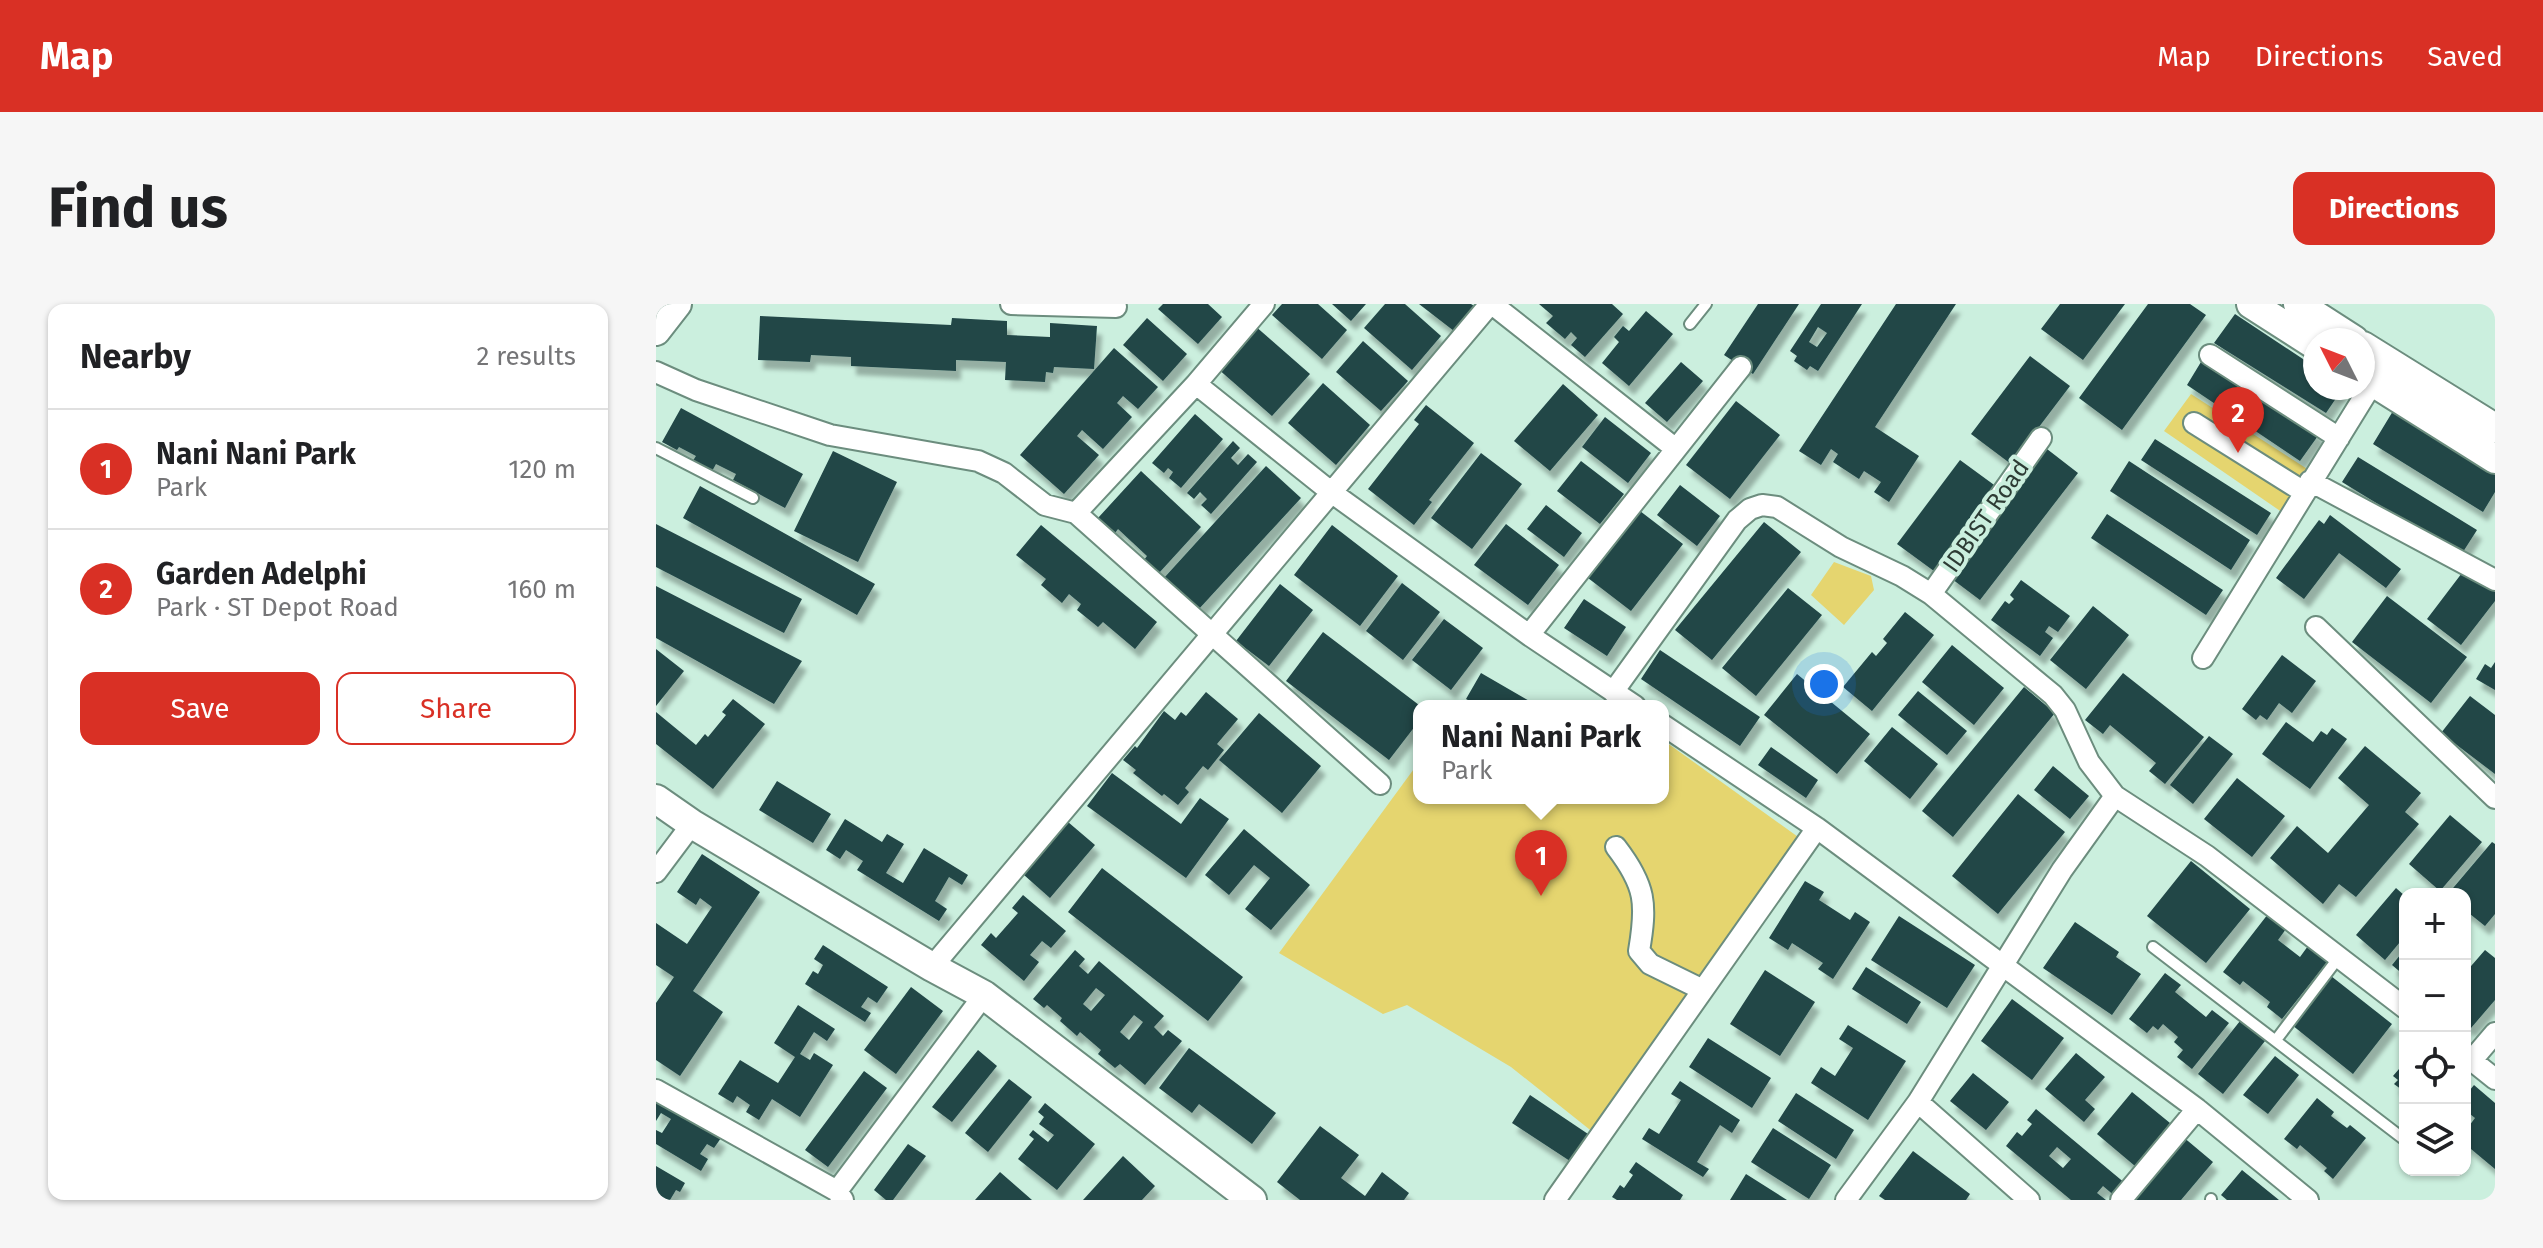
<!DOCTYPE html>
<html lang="en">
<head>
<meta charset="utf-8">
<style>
  body { margin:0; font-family:"Fira Sans",sans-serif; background:#f6f6f6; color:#202124 }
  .controls { position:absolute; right:24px; bottom:24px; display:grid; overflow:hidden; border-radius:16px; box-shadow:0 2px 6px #0004 }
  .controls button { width:72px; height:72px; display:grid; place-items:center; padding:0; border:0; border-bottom:2px solid #e0e0e0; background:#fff; color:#202124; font:40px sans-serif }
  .compass { position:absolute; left:1647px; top:24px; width:72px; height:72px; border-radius:50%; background:#fff; box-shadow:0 2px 6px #0004; rotate:312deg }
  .you { position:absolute; left:1168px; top:380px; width:28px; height:28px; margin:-20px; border:6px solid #fff; border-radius:50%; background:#1a73e8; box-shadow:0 0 0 12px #1a73e833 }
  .badge { display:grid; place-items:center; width:52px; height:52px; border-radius:50%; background:#d93025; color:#fff; font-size:26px; font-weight:700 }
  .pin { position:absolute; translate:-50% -66px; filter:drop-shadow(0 2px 4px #0008) }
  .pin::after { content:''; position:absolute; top:42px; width:28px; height:24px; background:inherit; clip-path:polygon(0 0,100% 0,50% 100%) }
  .popup { position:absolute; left:757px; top:396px; width:256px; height:104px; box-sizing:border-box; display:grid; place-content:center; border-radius:16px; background:#fff; filter:drop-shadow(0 2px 6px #0005); font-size:26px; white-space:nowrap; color:#757577 }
  .popup b { font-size:30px; color:#202124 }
  .popup::after { content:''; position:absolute; left:50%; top:100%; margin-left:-16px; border:16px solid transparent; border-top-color:#fff }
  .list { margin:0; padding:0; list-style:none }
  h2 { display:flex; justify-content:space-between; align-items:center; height:104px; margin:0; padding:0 32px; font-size:34px }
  h2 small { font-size:26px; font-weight:400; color:#757577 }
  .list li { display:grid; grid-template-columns:52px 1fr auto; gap:24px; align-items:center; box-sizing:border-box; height:120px; padding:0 32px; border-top:2px solid #e0e0e0 }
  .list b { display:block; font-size:30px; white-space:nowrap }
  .list p { margin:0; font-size:26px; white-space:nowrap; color:#757577 }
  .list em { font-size:26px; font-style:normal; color:#757577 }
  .actions { display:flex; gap:16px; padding:24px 32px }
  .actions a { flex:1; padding:18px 0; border:2px solid #d93025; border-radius:16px; text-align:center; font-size:28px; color:#d93025 }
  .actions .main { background:#d93025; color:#fff }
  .icon { flex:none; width:44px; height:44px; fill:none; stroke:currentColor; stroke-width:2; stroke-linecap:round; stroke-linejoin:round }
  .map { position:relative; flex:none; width:1839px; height:896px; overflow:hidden; border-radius:16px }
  header { display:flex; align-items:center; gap:48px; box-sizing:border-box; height:112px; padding:0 40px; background:#d93025; color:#fff }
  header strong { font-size:38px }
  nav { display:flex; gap:44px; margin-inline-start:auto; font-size:28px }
  .intro { display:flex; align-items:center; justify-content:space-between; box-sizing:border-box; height:192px; padding:0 48px }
  h1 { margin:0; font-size:56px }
  .button { padding:20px 36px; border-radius:16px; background:#d93025; color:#fff; font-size:28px; font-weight:700 }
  main { display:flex; gap:48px; padding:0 48px }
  aside { flex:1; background:#fff; border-radius:16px; box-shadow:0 2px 6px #0004 }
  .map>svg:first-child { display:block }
</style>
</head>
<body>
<header>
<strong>Map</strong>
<nav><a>Map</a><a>Directions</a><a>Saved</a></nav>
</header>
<div class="intro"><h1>Find us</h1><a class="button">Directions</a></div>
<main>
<aside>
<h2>Nearby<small>2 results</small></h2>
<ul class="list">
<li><span class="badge">1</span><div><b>Nani Nani Park</b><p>Park</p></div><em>120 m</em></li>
<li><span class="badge">2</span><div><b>Garden Adelphi</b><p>Park · ST Depot Road</p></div><em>160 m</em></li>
</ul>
<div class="actions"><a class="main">Save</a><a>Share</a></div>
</aside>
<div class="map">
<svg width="1839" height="896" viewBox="0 0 1839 896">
  <defs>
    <filter id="shadow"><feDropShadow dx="5" dy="9" stdDeviation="2" flood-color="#0004"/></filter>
  </defs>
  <rect width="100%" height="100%" fill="#cbefde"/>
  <path fill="#e5d56f" d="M1535,90L1659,170L1633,213L1508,127Z
    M1178,258L1215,272L1218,286L1188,321L1155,291Z
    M1007,436L1145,535L938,829L855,763L751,701L727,710L623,649L763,458V494H1007Z"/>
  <path fill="#214647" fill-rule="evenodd" filter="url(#shadow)" d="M507,0H552L566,13L542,40L502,5Z
    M626,0H662L691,26L666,55L616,11Z
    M676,0H710L695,17Z
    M729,0H749L785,32L756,66L708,24Z
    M763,0H815L818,2L798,27Z
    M883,0H956L967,10L929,53L915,41L921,34L915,28L909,35L890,19L897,12Z
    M1102,0H1143L1097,70L1068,51Z
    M1165,0H1206L1162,67L1154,62L1151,66L1138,57L1141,52L1134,47ZM1162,23L1171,29L1161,43L1153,38Z
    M1240,0H1300L1219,123L1263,152L1233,198L1218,188L1225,178L1208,167L1203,175L1177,158L1182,150L1175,145L1165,161L1143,147Z
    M1404,0H1469L1427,56L1385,25Z
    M1492,0H1534L1550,11L1466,126L1423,94Z
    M990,7L1017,30L973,82L946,59L963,38L958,33L967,22L973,27Z
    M1579,10L1659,63V84H1687L1670,109L1558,39Z
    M104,12L295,21L296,14L351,17V31L394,33V19L441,22L438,65L398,63L397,69L390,68L389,78L349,76L350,58L300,56V67L195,62V53L155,51L154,58L102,56Z
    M491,14L531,50L507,77L467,41Z
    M598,21L654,70L616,112L561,64Z
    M707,37L752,77L725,107L680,68Z
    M458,44L502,83L482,105L467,92L461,99L476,113L447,145L426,126L421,132L443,151L408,190L364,151Z
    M1374,52L1414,82L1355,160L1315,130Z
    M1548,53L1664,129L1644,157L1531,81Z
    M1025,58L1047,77L1011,118L989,99Z
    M667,79L714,121L680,161L632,119Z
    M907,80L942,111L894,167L858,137Z
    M1080,97L1124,131L1074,195L1030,161Z
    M770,101L818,139L773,196L776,198L758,221L712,185L763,120L758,116Z
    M25,104L147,170L129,204L77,176L80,170L60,160L55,169L36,158L40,152L23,143L21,146L6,138Z
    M1737,107L1839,169V188L1827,208L1717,140Z
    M539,110L567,135L525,184L513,174L517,168L512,164L508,169L496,159Z
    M949,113L995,149L972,179L926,143Z
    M1499,135L1615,209L1601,231L1485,156Z
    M577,137L584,144L575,154L582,161L592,150L601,158L555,210L545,201L551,195L544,188L538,195L531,189Z
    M1391,145L1422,169L1324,296L1292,272Z
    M177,147L241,178L202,258L138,227Z
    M825,149L866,180L816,245L775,214Z
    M1702,153L1821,226L1805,251L1686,178Z
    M1304,156L1345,186L1282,270L1241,240Z
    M925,157L968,190L944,220L901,187Z
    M1473,157L1594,236L1575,266L1454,187Z
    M610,162L645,194L542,306L508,274Z
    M485,167L545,223L503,269L488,256L491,252L462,225L459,229L442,214Z
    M1024,181L1064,212L1041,242L1001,211Z
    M44,182L219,280L201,311L27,214Z
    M890,201L926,229L908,253L871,225Z
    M984,207L1027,240L975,307L932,274Z
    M1451,210L1567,286L1550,311L1435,234Z
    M1674,211L1745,265L1730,284L1683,249L1648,295L1620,274L1663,216L1668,220Z
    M1108,218L1145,248L1056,356L1019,326Z
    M0,220L146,295L128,329L0,263Z
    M850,220L903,261L872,301L818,261Z
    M385,221L501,318L479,345L447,318L442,323L421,306L425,300L413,290L406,299L385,281L390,275L360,251Z
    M676,221L742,272L704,322L638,271Z
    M1809,265L1839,288V297L1805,341L1771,315Z
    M1365,276L1414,312L1402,328L1393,322L1389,328L1397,334L1384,352L1335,316L1349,297L1353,300L1358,295L1354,291Z
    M746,279L784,308L747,356L710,327Z
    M624,280L657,306L613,362L580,337Z
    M0,282L146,357L118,400L0,334Z
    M1132,284L1166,311L1100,392L1066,364Z
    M1731,292L1811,353L1775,399L1696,338Z
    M928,295L970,323L951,352L908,324Z
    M1437,302L1473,331L1430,385L1394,356Z
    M1249,308L1278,331L1216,407L1187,383L1216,348L1220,352L1231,339L1227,335Z
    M788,315L827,344L795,386L756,356Z
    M667,328L763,401V417L733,456L630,377Z
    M1296,341L1348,384L1318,421L1266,378Z
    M0,345L28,367L0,402Z
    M1004,346L1104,413L1084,442L985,375Z
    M1626,351L1660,377L1636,409L1623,399L1611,416L1604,411L1600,416L1586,405Z
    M1839,358V386L1820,375L1829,360L1835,364Z
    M825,369L882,402H823L810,395Z
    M1467,369L1548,433L1509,480L1493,467L1500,459L1454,421L1447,430L1429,416Z
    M1141,370L1214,430L1181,470L1108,411Z
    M1368,383L1399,409L1297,533L1266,507Z
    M1262,387L1311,427L1291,451L1242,411Z
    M550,388L582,415L561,440L568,446L552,466L547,462L529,484L533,488L522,501L508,490L506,492L477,469L480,466L467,456L479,442L481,444L508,407L519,416L525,408L530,412Z
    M1814,392L1839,411V470L1785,429Z
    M77,395L109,420L57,485L0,440V408L40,441L49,430L52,433L70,411L66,408Z
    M603,409L665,462L626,509L563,456Z
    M1630,418L1657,438L1665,427L1671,431L1676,424L1691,435L1654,485L1606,450Z
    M1236,423L1282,460L1254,495L1208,457Z
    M1553,432L1577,450L1537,500L1514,481Z
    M1709,442L1765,489L1749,508L1763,520L1700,593L1683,580L1667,600L1614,554L1641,522L1672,549L1713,501L1682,474Z
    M1115,443L1162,476L1150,494L1102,461Z
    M1397,462L1433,492L1414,515L1378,486Z
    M456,469L525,520L544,494L573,515L530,574L431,502Z
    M1581,474L1629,512L1596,553L1548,515Z
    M121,477L175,510L157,539L103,506Z
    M1362,490L1409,528L1342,610L1296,572Z
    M1794,511L1826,538L1784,587L1753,560Z
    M189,515L226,538L231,530L248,540L230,569L247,579L268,544L312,571L306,581L293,573L279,597L291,605L283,617L201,566L207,557L190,546L184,555L170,546Z
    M412,518L439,541L394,594L368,571Z
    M588,525L654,581L615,626L589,605L614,574L598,561L573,591L549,571Z
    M1836,538L1839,540V610L1829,622L1809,606V590H1792Z
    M46,550L104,588L37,687L67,708L24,772L0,756V699L18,673L0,661V619L31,640L56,603L44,594L40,601L21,588Z
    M1535,557L1594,605L1550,659L1491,612Z
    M446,564L587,673L552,717L412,608Z
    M1149,577L1168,588L1163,596L1194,616L1199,608L1214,618L1177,675L1162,665L1167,659L1136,639L1132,646L1113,634Z
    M1740,584L1749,592V632L1729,656L1700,631Z
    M367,591L410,627L395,644L386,637L374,651L383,658L368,677L325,641L335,629L340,634L362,609L356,604Z
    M1612,610L1630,625L1622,636L1644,653L1652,642L1672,657L1626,715L1611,703L1614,698L1587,677L1584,681L1567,668Z
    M1243,612L1319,661L1291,704L1215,656Z
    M1419,618L1463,648L1460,653L1485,670L1456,711L1387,664Z
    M167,641L232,683L221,699L212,693L205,703L215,709L209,718L149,680L157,667L162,670L167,661L158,655Z
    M1749,645V672L1736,661Z
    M419,646L429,655L423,662L432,670L443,657L508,712L498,723L507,732L512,726L526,737L489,781L464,760L459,764L442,750L445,746L424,728L421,732L404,717L406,714L391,701L388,704L377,695ZM440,684L449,691L435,707L427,700ZM478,711L487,718L473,736L464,728Z
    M1829,646L1839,654V696L1815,724L1809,720V669Z
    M1210,663L1265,698L1251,720L1196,685Z
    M1109,666L1159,698L1124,752L1074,720Z
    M1509,669L1525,681L1519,688L1550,713L1556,706L1573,719L1536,765L1521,753L1527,746L1518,738L1522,733L1507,720L1502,726L1497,722L1491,729L1473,715Z
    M1675,672L1736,720L1697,770L1636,721Z
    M255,683L287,707L240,770L208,746Z
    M1356,695L1408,734L1376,776L1325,737Z
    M142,701L179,725L171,737L158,728L144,750L154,756L158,749L177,761L144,813L116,795L103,816L90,808L94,801L81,792L77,799L62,790L84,756L122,779L139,753L118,739Z
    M1584,717L1609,737L1567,790L1542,770Z
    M1192,721L1250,757L1212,816L1155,779L1165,763L1179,772L1197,744L1183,735Z
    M1052,734L1115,774L1096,804L1033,763Z
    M533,744L620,809L596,840L543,800L536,809L503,784Z
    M322,746L341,762L296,818L276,803Z
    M1420,749L1449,773L1429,796L1439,805L1428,818L1389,785Z
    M1619,752L1643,771L1612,810L1587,791Z
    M1749,758V788L1738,780L1742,776L1737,772Z
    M208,767L231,784L172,863L149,846Z
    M1317,769L1353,798L1330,826L1294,797Z
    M353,775L376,793L332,848L309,829Z
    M1024,777L1084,816L1076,829L1064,821L1041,858L1053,865L1047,873L986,835L993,824L1003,830L1025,796L1015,790Z
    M1818,781L1839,799V865L1809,840V819L1813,822L1819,814L1809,806V792Z
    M1476,788L1514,819L1479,862L1441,830Z
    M1140,789L1198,826L1180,855L1122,817Z
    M874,791L935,832L917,859L856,819Z
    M1661,794L1678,808L1675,812L1691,824L1694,821L1710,834L1677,875L1668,867L1671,864L1644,841L1641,845L1628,835Z
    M0,795L65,834L58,844L51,840L44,850L52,855L45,867L0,840V826L6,829L15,815L5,809L0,817Z
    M389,799L439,840L401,886L362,855L378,835L373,831L377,826L392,838L398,831L383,820L388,813L382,808Z
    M1380,805L1470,880L1460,893L1447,882L1441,889L1450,896H1415L1350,842L1361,828L1366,832L1376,820L1371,816ZM1401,843L1415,855L1407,864L1393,852Z
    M664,822L703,851L685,874L709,892L726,868L753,889L748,896H644L621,878Z
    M1117,824L1175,861L1153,895L1095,858Z
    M1526,832L1557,858L1525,896H1471Z
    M252,840L270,852L237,896H230L218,886Z
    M1257,847L1314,890L1310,896H1229L1223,892Z
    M467,852L499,882L486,896H427Z
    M980,858L1027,891L1024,896H961L956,893L964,881L968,884L977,871L973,868Z
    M0,862L29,879L24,888L20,886L14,896H0Z
    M1586,866L1623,896H1571L1565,891Z
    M344,868L376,896H319Z
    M1090,870L1131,896H1074Z"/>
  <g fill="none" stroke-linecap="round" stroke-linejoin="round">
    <g stroke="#6c8d7e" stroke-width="14">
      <path id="lane" d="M1034,20L1050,0
        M0,144L97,194
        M1497,643L1749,836
        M1620,736L1683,653
        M1555,895V896"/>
    </g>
    <g stroke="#6c8d7e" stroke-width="24">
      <path id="street" d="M355,0L460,3
        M608,0L540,80L675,188L873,331L979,402
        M836,0L1020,145
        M1554,51L1683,134
        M0,68L40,86L174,131L322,157L348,169L389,201L420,209
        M540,80L420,209L724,480
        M1538,119L1648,188
        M1654,177L1839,276
        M1275,290L1385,134
        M1660,323L1839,494
        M873,331L1085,63
        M1547,354L1724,67
        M957,388L1081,216L1094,205L1106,201L1121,203L1185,243L1246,272L1275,290L1397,391L1409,406L1433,458L1459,492L1551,552L1749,704
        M1161,524L1541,805L1652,896
        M960,543C990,582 991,600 983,647L994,660L1047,686
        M0,568L36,520
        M276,663L834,0
        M1809,751L1839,775
        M1816,756L1839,729
        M0,786L181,887
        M1262,798L1373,896
        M187,896L181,887L328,691
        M899,896L1161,524L1007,421
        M1190,896L1262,798L1406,566L1459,492
        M1465,896L1541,805"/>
    </g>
    <g stroke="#6c8d7e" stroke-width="32">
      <path id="secondary" d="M1595,0L1659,41
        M1642,0L1698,36
        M0,27L21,0
        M1707,42L1839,124
        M1707,72L1839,155
        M0,495L36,520L276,663L328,691L596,896"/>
    </g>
    <use href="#lane" stroke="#fff" stroke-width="10"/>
    <use href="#street" stroke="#fff" stroke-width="20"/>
    <use href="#secondary" stroke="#fff" stroke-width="28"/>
  </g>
  <g text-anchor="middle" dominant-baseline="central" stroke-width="8" stroke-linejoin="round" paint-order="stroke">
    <g font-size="24" fill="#2d3b34" stroke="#cbefde">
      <text transform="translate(1330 212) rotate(-55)">IDBIST Road</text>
    </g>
  </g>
</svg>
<div class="controls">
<button>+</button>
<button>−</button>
<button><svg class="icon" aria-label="locate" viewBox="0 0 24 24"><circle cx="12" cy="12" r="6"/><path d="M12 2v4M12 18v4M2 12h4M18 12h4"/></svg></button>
<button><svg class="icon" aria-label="layers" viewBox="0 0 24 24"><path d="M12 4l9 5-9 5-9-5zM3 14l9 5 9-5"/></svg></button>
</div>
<svg class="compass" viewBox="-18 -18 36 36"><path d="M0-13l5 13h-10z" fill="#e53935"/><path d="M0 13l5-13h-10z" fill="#757577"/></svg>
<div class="you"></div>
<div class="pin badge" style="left:885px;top:592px">1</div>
<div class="popup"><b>Nani Nani Park</b>Park</div>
<div class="pin badge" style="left:1582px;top:149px">2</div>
</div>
</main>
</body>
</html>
